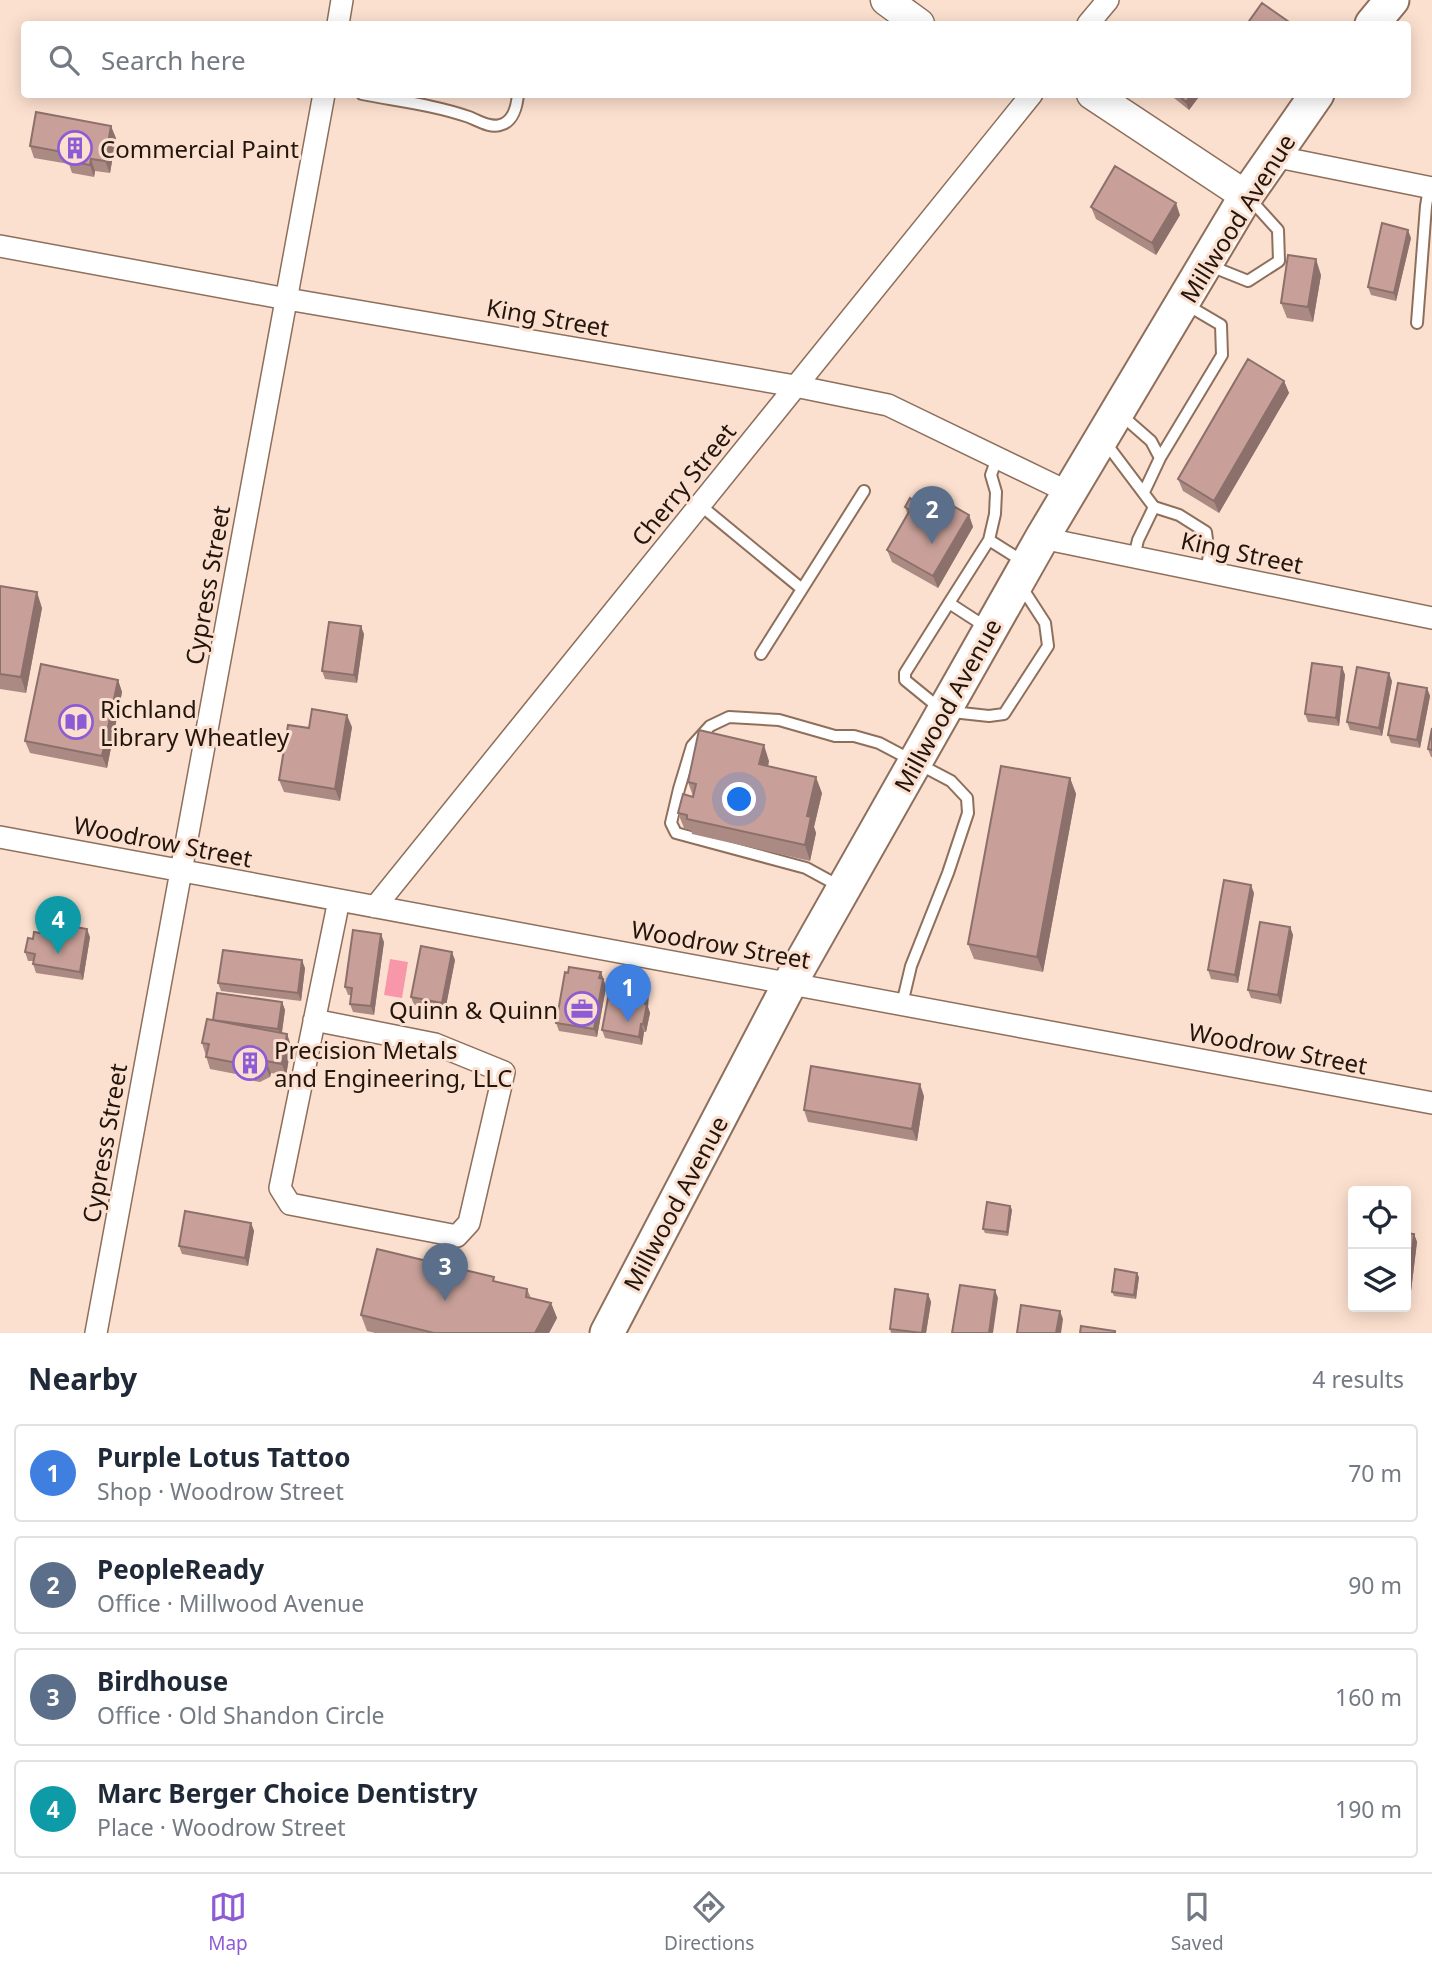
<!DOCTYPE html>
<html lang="en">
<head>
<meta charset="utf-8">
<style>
  body { margin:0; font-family:"Noto Sans",sans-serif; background:#f6f6f7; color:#1f2937 }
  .controls { position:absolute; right:21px; bottom:21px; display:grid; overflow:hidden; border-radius:7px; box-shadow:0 4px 18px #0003 }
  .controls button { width:63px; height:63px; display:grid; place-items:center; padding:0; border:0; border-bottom:2px solid #e0e1e3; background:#fff; color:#1f2937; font:35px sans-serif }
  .you { position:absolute; left:740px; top:800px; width:24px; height:24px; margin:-18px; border:5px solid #fff; border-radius:50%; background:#1a73e8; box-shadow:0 0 0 10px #1a73e833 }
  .badge { display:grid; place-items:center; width:46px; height:46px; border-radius:50%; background:#8d5cd5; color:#fff; font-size:23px; font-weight:700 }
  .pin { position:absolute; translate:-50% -58px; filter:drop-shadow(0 2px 4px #0008) }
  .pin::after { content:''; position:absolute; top:37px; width:24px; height:21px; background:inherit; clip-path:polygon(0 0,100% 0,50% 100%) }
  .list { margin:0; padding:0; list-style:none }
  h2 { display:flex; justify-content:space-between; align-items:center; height:91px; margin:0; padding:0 28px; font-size:30px }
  h2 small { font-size:23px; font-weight:400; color:#747a83 }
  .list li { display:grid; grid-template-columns:46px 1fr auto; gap:21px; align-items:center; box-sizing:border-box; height:98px; margin:0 14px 14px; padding:0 14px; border:2px solid #e0e1e3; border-radius:7px }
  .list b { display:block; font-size:26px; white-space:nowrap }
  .list p { margin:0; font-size:23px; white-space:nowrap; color:#747a83 }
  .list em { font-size:23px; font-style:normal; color:#747a83 }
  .icon { flex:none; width:38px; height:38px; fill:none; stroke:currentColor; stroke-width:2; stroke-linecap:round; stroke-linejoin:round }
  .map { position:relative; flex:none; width:1432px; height:1333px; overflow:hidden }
  .search { position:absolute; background:#fff; box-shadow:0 4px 18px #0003; left:21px; right:21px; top:21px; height:77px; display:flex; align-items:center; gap:18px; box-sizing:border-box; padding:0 24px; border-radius:7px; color:#747a83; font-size:26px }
  .sheet { height:539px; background:#fff }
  nav { display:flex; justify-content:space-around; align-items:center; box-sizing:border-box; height:98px; border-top:2px solid #e0e1e3; background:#fff; font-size:19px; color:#747a83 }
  nav a { display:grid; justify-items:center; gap:4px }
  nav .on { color:#8d5cd5 }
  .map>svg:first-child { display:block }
</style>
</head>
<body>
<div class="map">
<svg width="1432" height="1333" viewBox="0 0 1432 1333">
  <rect width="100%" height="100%" fill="#fce0cf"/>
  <path fill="#f897aa" d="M390,959L408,962L402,998L384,995Z"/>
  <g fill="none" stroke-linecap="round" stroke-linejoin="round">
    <g stroke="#8e6f5c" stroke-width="14">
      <path id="lane" d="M362,94C398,101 435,105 469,117C479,121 490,128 500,125C513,122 517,106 518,94
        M1208,265L1248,281L1279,261L1278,230L1250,199
        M1417,323L1426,206L1429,188
        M1119,413L1151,441L1160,458L1144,492
        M1105,442L1154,507
        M1160,458L1222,355L1221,325L1187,305
        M700,505L802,589
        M989,540L995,514L996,492L991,475L997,458
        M1134,557L1138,540L1154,507L1179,515L1206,532L1209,555L1206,572
        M949,603L989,540L1024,562
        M986,627L949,603L905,673V680L943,711L989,716L1004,714L1048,646L1045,623L1021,586
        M761,654L864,491
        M841,887L806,868L676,833L671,823L679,789L692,746L710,726L729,717L779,720L835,736H854L879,743L951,781L967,798L968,813L948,873L911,966L902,1004"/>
    </g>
    <g stroke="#8e6f5c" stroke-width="24">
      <path id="street" d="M338,24L342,0
        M1088,24L1108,0
        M1273,156L1432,188
        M0,246L287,299L795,386L888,405L1070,493
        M1042,538L1432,618
        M0,837L1432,1103
        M375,907L1032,94
        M314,1020L435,1044L504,1072L469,1223L457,1236L290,1204L280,1188C300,1092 320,996 339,900
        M96,1333L324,94"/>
    </g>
    <g stroke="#8e6f5c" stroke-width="33">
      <path id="secondary" d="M886,0L919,24
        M1092,94L1246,196"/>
    </g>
    <g stroke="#8e6f5c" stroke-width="37">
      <path id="primary" d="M1372,24L1392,0
        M607,1333L790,983L1042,538L1246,196L1317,94"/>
    </g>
    <use href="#lane" stroke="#fff" stroke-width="10"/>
    <use href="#street" stroke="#fff" stroke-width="21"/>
    <use href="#secondary" stroke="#fff" stroke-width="30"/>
    <use href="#primary" stroke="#fff" stroke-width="33"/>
  </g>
  <path fill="#ac8a84" d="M1169,94H1201L1189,110Z
    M116,138L110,173L95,171L94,177L72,173L69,164L34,158L30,146Z
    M1091,207L1180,215L1156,255L1096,219Z
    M1411,238L1396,301L1371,295L1368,287Z
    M1321,275L1313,322L1287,318L1281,303Z
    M1284,381L1289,393L1219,513L1183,491L1178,479Z
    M917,503L969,515L973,527L938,588L892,562L887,550L908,515L905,507Z
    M0,586L42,608L26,693L0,689Z
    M364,634L357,683L325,679L322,671Z
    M1342,667L1345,675L1339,726L1308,722L1305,714Z
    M118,680L122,692L107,768L30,753L25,741Z
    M1392,681L1382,736L1350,730L1347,722Z
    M1427,688L1430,696L1420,748L1391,743L1388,735Z
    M352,727L340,801L284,792L279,780Z
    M1432,728V757H1431L1428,749Z
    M769,761L768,766L822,793L814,827L816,833L810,861L692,834L691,830L684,828L678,813L693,796L688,782Z
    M1070,778L1076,794L1043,972L974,959L968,944Z
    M1254,893L1238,983L1211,979L1208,970Z
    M1290,927L1293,935L1281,1004L1251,998L1248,990Z
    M90,937L83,980L36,973L33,964L34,961H28L25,952L33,939Z
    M384,942L374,1015L353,1012L350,1004L351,995H348L345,987Z
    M455,960L445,1011L414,1005L411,997Z
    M305,968L301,1001L221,991L218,983Z
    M601,972L606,987L597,1037L559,1031L556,1023L568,973Z
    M646,981L649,989L648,1007L650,1013L646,1032H644L642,1045L605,1038L602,1030Z
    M282,1002L285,1010L282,1033L287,1034L291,1046L286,1076L271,1073L270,1077L260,1082L254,1081L248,1074L246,1073V1076L210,1069L202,1043L213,1020Z
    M924,1096L917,1141L808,1122L804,1110Z
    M1010,1206L1012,1210L1008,1236L985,1233L983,1229Z
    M251,1223L254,1231L248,1266L182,1254L179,1246Z
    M1406,1233L1414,1234L1417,1242L1411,1291H1406Z
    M1139,1277L1136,1299L1114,1296L1112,1292Z
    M495,1281L527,1289L531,1298L551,1303L557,1318L549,1333H375L367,1331L361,1315Z
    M928,1294L931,1302L926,1333H891L890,1329Z"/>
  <path fill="#8c706b" d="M1192,94H1201L1189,110L1186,102Z
    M111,126L116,138L110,173L105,161Z
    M91,159L95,171L94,177L90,165Z
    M1176,203L1180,215L1156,255L1152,243Z
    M1408,230L1411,238L1396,301L1394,293Z
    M1316,259L1321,275L1313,322L1308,307Z
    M1284,381L1289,393L1219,513L1214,501Z
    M969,515L973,527L938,588L933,576Z
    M37,592L42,608L26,693L21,677Z
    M361,626L364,634L357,683L354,675Z
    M1342,667L1345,675L1339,726L1336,718Z
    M1389,673L1392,681L1382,736L1379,728Z
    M118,680L122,692L107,768L102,756Z
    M1427,688L1430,696L1420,748L1417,740Z
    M347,715L352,727L340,801L335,789Z
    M764,745L769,761L765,780L759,764Z
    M816,777L822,793L814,827L816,833L810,861L805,845L807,816Z
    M1070,778L1076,794L1043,972L1037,957Z
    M1251,885L1254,893L1238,983L1235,975Z
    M1290,927L1293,935L1281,1004L1278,995Z
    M87,929L90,937L83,980L80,972Z
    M381,934L384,942L374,1015L371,1006Z
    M452,952L455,960L445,1011L442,1003Z
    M302,960L305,968L301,1001L298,993Z
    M601,972L606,987L597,1037L594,1029Z
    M646,981L649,989L648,1007L650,1013L646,1032L643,1024Z
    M282,1002L285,1010L281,1037L278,1029Z
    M641,1024L644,1032L642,1045L639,1037Z
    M287,1034L291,1046L286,1076L282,1064Z
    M266,1061L271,1073L270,1077L265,1065Z
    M920,1084L924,1096L917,1141L912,1129Z
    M1010,1206L1012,1210L1008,1236L1007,1232Z
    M251,1223L254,1231L248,1266L245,1258Z
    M1414,1234L1417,1242L1411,1291L1408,1283Z
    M1137,1273L1139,1277L1136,1299L1134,1295Z
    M995,1290L998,1298L993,1333H989Z
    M928,1294L931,1302L926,1333H922Z
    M551,1303L557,1318L549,1333H535Z
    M1060,1311L1063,1319L1061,1333H1056Z"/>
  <path fill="#c8a099" stroke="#8c706b" stroke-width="2" d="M1262,3L1292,24H1247Z
    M1177,94H1192L1186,102Z
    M36,112L111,126L105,161L91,159L90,165L67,161L68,153L30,146Z
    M1115,166L1176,203L1152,243L1091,207Z
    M1382,223L1408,230L1394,293L1368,287Z
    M1288,255L1316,259L1308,307L1281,303Z
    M1248,359L1284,381L1214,501L1178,479Z
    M925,490L969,515L933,576L887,550L910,510L905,507L910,498L917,503Z
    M0,586L37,592L21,677L0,674Z
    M329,622L361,626L354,675L322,671Z
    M1312,663L1342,667L1336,718L1305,714Z
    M41,664L118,680L102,756L25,741Z
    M1357,667L1389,673L1379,728L1347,722Z
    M1398,683L1427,688L1417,740L1388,735Z
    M312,709L347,715L335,789L279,780L288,725L309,728Z
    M1432,728V750L1428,749Z
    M699,730L764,745L759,764L816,777L807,816L811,817L805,845L687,819V815L678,813L683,794L693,797L696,784L688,782Z
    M1001,766L1070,778L1037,957L968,944Z
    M1224,880L1251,885L1235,975L1208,970Z
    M42,921L87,929L80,972L33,964L35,954L25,952L28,938L33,939L34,932L40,933Z
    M1260,922L1290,927L1278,995L1248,990Z
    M353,930L381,934L371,1006L350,1004L352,988L345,987Z
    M421,946L452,952L442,1003L411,997Z
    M223,950L302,960L298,993L218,983Z
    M569,967L601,972L599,978L603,979L594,1029L556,1023L565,972L568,973Z
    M615,975L646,981L645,1004L647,1005L643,1024H641L639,1037L602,1030L611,982H614Z
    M217,993L282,1002L278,1029L213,1020Z
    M207,1019L287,1034L282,1064L266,1061L265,1065L255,1070L249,1069L244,1062L242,1061V1064L206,1057L209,1044L202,1043Z
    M811,1066L920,1084L912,1129L804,1110Z
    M987,1202L1010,1206L1007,1232L983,1229Z
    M185,1211L251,1223L245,1258L179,1246Z
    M1406,1233L1414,1234L1408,1283H1406Z
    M377,1249L494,1277L493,1281L527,1289L526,1297L551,1303L535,1333H434L361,1315Z
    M1115,1269L1137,1273L1134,1295L1112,1292Z
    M960,1285L995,1290L989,1333H952Z
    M895,1289L928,1294L922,1333L890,1329Z
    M1021,1305L1060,1311L1056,1333H1017Z
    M1081,1326L1115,1331V1333H1080Z"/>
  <defs>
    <g id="building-ring" transform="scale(1.75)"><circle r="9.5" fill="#fce0cf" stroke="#8d5cd5" stroke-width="1.5"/><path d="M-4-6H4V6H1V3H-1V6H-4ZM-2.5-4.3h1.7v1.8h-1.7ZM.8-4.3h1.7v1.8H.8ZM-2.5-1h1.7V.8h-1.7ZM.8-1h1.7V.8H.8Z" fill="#8d5cd5"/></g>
    <g id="library-ring" transform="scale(1.75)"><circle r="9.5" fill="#fce0cf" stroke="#8d5cd5" stroke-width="1.5"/><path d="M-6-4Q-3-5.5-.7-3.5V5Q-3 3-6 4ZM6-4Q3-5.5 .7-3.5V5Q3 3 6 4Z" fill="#8d5cd5"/></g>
    <g id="office-ring" transform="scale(1.75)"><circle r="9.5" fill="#fce0cf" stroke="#8d5cd5" stroke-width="1.5"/><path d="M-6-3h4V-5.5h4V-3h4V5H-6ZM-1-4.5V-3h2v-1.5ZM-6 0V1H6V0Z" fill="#8d5cd5"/></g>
  </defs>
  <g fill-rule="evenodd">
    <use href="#building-ring" x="75" y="148"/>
    <use href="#library-ring" x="76" y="722"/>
    <use href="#office-ring" x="582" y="1009"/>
    <use href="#building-ring" x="250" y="1063"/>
  </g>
  <g text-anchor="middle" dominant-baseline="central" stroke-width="6" stroke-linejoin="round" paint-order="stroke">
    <g font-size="24" fill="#21150e" stroke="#fce0cf" text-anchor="start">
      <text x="100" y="148">Commercial Paint</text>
      <text x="100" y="708">Richland<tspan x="100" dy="28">Library Wheatley</tspan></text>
      <text x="558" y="1009" text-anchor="end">Quinn &amp; Quinn</text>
      <text x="274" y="1049">Precision Metals<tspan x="274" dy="28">and Engineering, LLC</tspan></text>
    </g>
    <g font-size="24" fill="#21150e" stroke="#fce0cf">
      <text transform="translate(1237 218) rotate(-58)">Millwood Avenue</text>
      <text transform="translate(548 317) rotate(10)">King Street</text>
      <text transform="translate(683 484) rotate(-51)">Cherry Street</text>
      <text transform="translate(1242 552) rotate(12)">King Street</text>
      <text transform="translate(207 585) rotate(-80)">Cypress Street</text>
      <text transform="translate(947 705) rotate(-61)">Millwood Avenue</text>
      <text transform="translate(163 841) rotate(11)">Woodrow Street</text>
      <text transform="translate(721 944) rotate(10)">Woodrow Street</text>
      <text transform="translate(1278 1048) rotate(11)">Woodrow Street</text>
      <text transform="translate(104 1143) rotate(-80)">Cypress Street</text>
      <text transform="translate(675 1203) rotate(-62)">Millwood Avenue</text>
    </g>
  </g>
</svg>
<div class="controls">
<button><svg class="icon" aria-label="locate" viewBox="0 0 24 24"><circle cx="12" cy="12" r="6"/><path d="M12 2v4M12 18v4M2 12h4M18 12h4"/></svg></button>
<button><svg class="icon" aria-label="layers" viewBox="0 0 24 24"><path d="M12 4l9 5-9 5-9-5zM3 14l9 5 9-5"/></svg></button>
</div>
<div class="you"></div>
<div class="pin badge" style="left:628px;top:1022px;background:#3f7fe0">1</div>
<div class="pin badge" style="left:932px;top:544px;background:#5c6f8a">2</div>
<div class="pin badge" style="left:445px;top:1301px;background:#5c6f8a">3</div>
<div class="pin badge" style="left:58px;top:954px;background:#0f9aa8">4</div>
<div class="search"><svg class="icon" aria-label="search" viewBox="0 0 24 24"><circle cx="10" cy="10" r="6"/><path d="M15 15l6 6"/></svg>Search here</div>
</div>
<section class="sheet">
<h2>Nearby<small>4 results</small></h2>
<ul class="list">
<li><span class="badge" style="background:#3f7fe0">1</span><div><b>Purple Lotus Tattoo</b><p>Shop · Woodrow Street</p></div><em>70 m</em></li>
<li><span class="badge" style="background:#5c6f8a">2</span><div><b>PeopleReady</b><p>Office · Millwood Avenue</p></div><em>90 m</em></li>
<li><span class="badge" style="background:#5c6f8a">3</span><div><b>Birdhouse</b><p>Office · Old Shandon Circle</p></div><em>160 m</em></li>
<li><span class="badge" style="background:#0f9aa8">4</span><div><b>Marc Berger Choice Dentistry</b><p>Place · Woodrow Street</p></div><em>190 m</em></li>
</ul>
</section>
<nav>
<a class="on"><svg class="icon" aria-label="map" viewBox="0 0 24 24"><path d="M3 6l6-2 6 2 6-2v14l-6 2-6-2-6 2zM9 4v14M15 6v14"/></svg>Map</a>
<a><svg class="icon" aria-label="directions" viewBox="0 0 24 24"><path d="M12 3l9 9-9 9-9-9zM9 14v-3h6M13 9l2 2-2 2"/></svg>Directions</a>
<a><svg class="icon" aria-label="saved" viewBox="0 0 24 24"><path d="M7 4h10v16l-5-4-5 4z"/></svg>Saved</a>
</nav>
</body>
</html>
